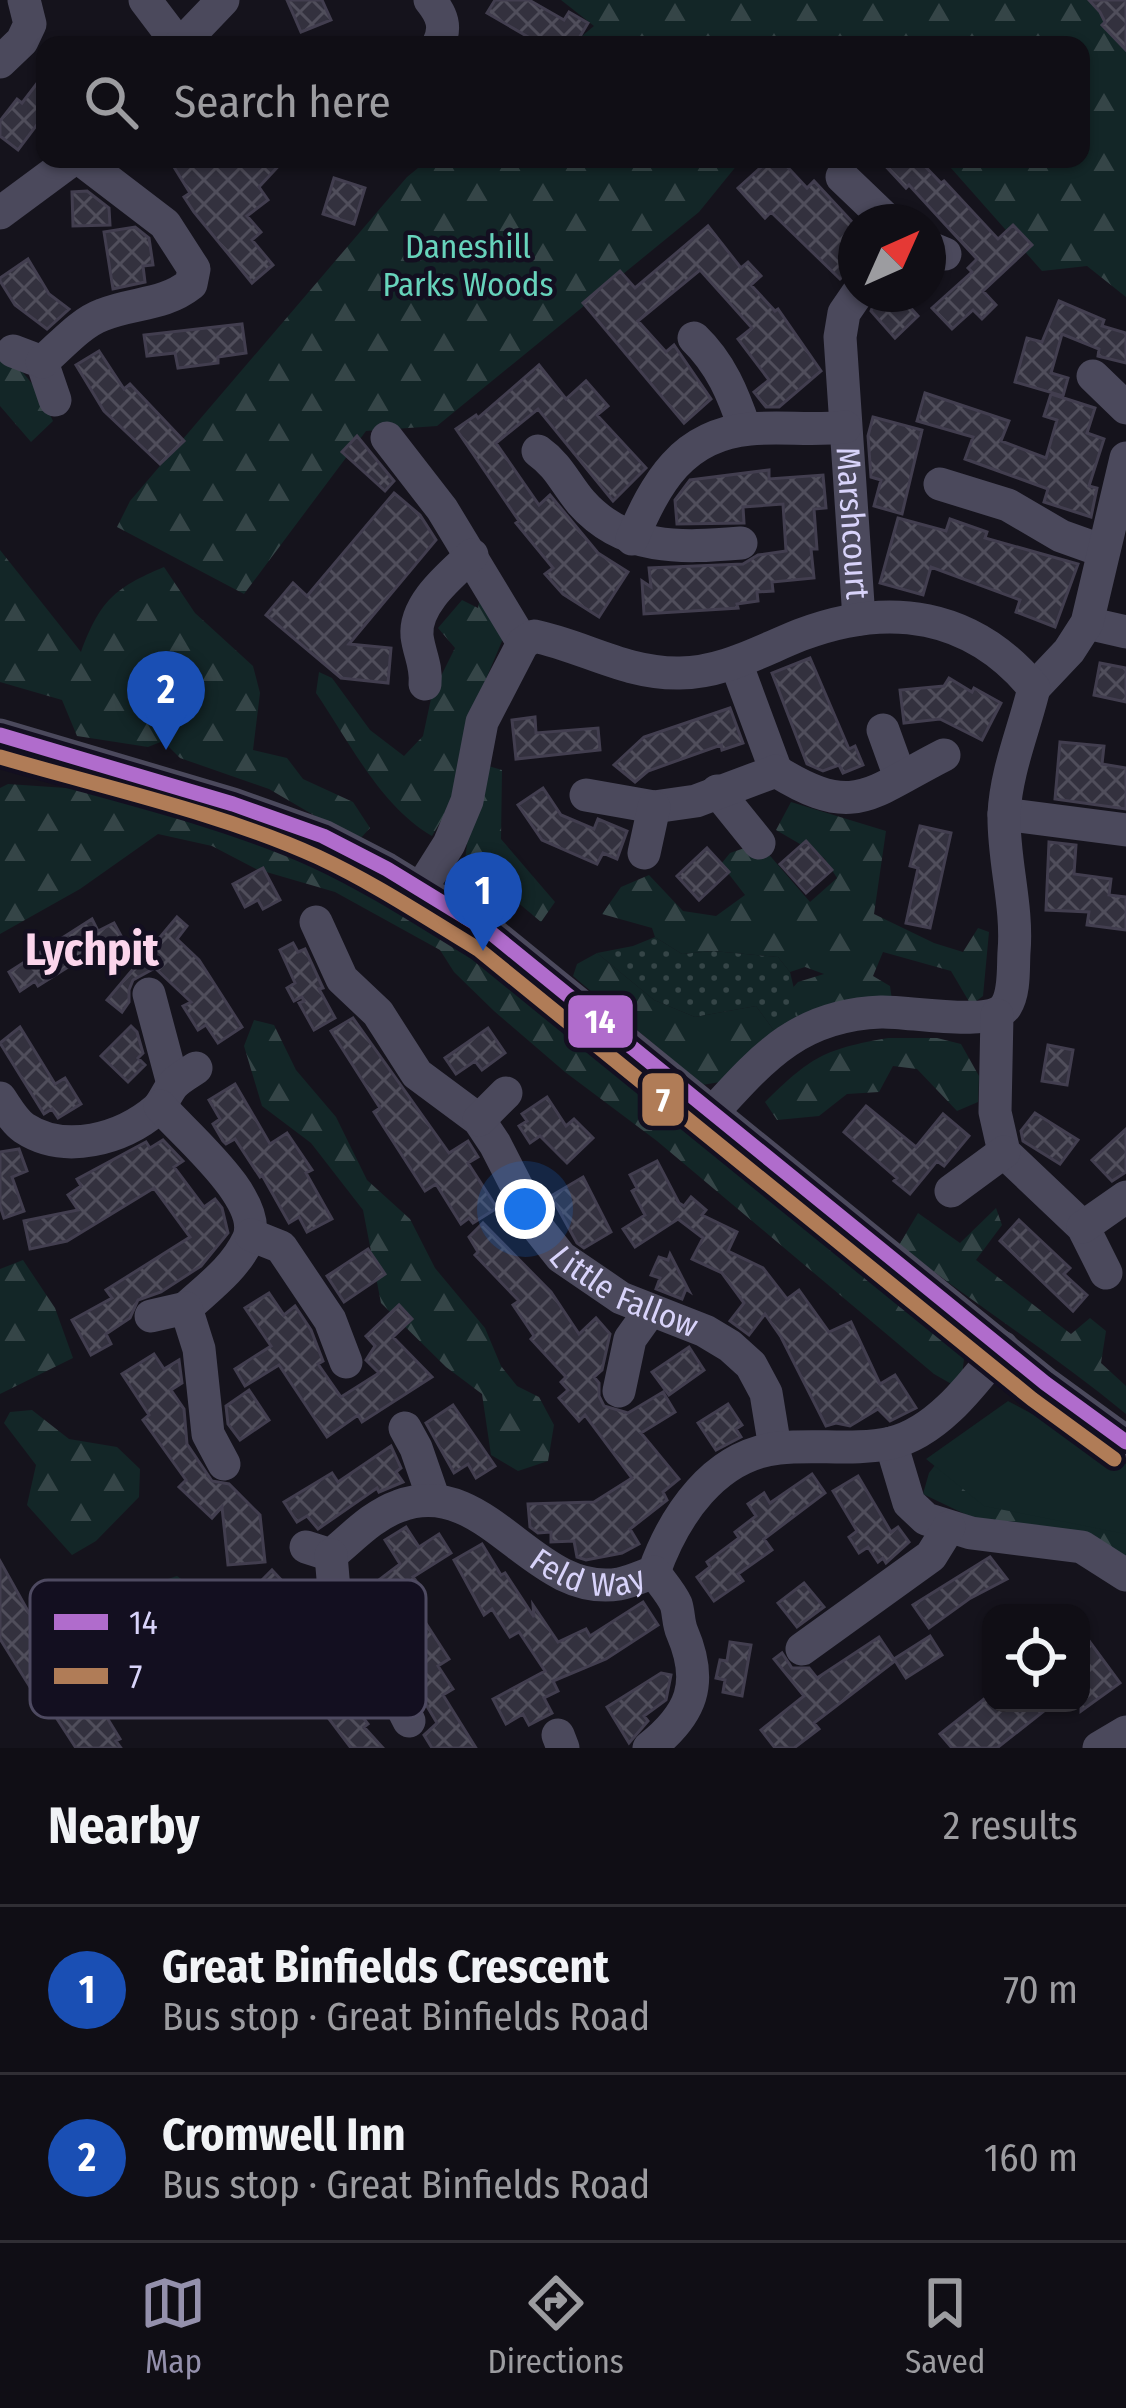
<!DOCTYPE html>
<html lang="en">
<head>
<meta charset="utf-8">
<style>
  body { margin:0; font-family:"Fira Sans Condensed",sans-serif; background:#19171e; color:#f1f3f6 }
  .controls { position:absolute; right:36px; bottom:36px; display:grid; overflow:hidden; border-radius:24px; box-shadow:0 3px 9px #0004 }
  .controls button { width:108px; height:108px; display:grid; place-items:center; padding:0; border:0; border-bottom:3px solid #302e34; background:#100e15; color:#f1f3f6; font:60px sans-serif }
  .compass { position:absolute; left:838px; top:204px; width:108px; height:108px; border-radius:50%; background:#100e15; box-shadow:0 3px 9px #0004; rotate:45deg }
  .you { position:absolute; left:525px; top:1209px; width:42px; height:42px; margin:-30px; border:9px solid #fff; border-radius:50%; background:#1a73e8; box-shadow:0 0 0 18px #1a73e833 }
  .badge { display:grid; place-items:center; width:78px; height:78px; border-radius:50%; background:#9490ac; color:#fff; font-size:39px; font-weight:700 }
  .pin { position:absolute; translate:-50% -99px; filter:drop-shadow(0 3px 6px #0008) }
  .pin::after { content:''; position:absolute; top:63px; width:42px; height:36px; background:inherit; clip-path:polygon(0 0,100% 0,50% 100%) }
  .list { margin:0; padding:0; list-style:none }
  h2 { display:flex; justify-content:space-between; align-items:center; height:156px; margin:0; padding:0 48px; font-size:51px }
  h2 small { font-size:39px; font-weight:400; color:#9c9ca0 }
  .list li { display:grid; grid-template-columns:78px 1fr auto; gap:36px; align-items:center; box-sizing:border-box; height:168px; padding:0 48px; border-top:3px solid #302e34 }
  .list b { display:block; font-size:45px; white-space:nowrap }
  .list p { margin:0; font-size:39px; white-space:nowrap; color:#9c9ca0 }
  .list em { font-size:39px; font-style:normal; color:#9c9ca0 }
  .icon { flex:none; width:66px; height:66px; fill:none; stroke:currentColor; stroke-width:2; stroke-linecap:round; stroke-linejoin:round }
  .map { position:relative; flex:none; width:1126px; height:1748px; overflow:hidden }
  .search { position:absolute; background:#100e15; box-shadow:0 3px 9px #0004; left:36px; right:36px; top:36px; height:132px; display:flex; align-items:center; gap:30px; box-sizing:border-box; padding:0 42px; border-radius:24px; color:#9c9ca0; font-size:45px }
  .sheet { height:492px; background:#100e15 }
  nav { display:flex; justify-content:space-around; align-items:center; box-sizing:border-box; height:168px; border-top:3px solid #302e34; background:#100e15; font-size:33px; color:#9c9ca0 }
  nav a { display:grid; justify-items:center; gap:6px }
  nav .on { color:#9490ac }
  .map>svg:first-child { display:block }
</style>
</head>
<body>
<div class="map">
<svg width="1126" height="1748" viewBox="0 0 1126 1748">
  <defs>
    <pattern id="grass-dots" width="8" height="8" patternUnits="userSpaceOnUse" patternTransform="scale(3)"><rect width="8" height="8" fill="#132627"/><path d="M2 2h.1M6 6h.1" fill="none" stroke="#354547" stroke-width="1.8" stroke-linecap="round"/></pattern>
    <pattern id="forest-firs" width="22" height="20" patternUnits="userSpaceOnUse" patternTransform="scale(3)"><rect width="22" height="20" fill="#132627"/><path d="M5 1l3.5 6h-7zM16 11l3.5 6h-7z" fill="#354547"/></pattern>
    <pattern id="building-cross-hatch" width="8" height="8" patternUnits="userSpaceOnUse" patternTransform="scale(3)"><rect width="8" height="8" fill="#33313e"/><path d="M0 0l8 8M0 8l8-8" fill="none" stroke="#504e5b"/></pattern>
  </defs>
  <rect width="100%" height="100%" fill="#15131c"/>
  <path fill="url(#grass-dots)" d="M655,937L682,954L713,951L778,957L790,972L800,1014L778,1036L756,1006L695,1017L654,1000L597,953L633,946Z"/>
  <path fill="url(#forest-firs)" d="M561,0H1126V297L1087,266L1042,271L943,159H1081V45H838L834,41L830,45H571L594,26Z
    M429,159H742L699,212L437,426L366,431L244,594L117,527L130,501L407,177Z
    M0,345L39,392L53,421L31,442L0,406Z
    M0,550L81,652C100,601 114,588 164,567L195,613L253,666L260,693L253,750L287,758L303,779L353,802L370,828L358,841L269,789L180,758L163,741L148,747L77,736L62,700L0,682Z
    M481,592L501,620L502,641L465,729L451,804L432,836C380,806 349,741 316,693L319,672L332,678L370,730L404,756L423,736L432,694L455,648L438,628L462,600L478,608Z
    M485,765L502,770L501,839L555,902L541,922L497,885L463,881L469,824Z
    M8,784L153,794L275,836L384,894L498,966L542,1011L649,1087L804,1222L965,1351L962,1375L955,1386L934,1374L657,1141L565,1072L494,1011L454,972L440,950L335,892L256,869L212,846L158,834L80,889L0,934V788Z
    M791,802L886,831L874,914L934,943L963,952L978,928L989,932L983,996L971,1005L951,971L883,952L873,976L890,986L892,1000L801,1023L788,993L798,982L824,974L805,967L790,972L778,957L713,951L682,954L655,937L652,928L602,914L621,887L649,875L683,911L716,916L745,895L721,864L730,853L759,843L810,902L837,878L824,858L776,830Z
    M597,953L654,1000L695,1017L756,1006L778,1036L720,1082L702,1085L573,976L577,964Z
    M254,1020L274,1025L296,1070L336,1117L367,1180L410,1219L435,1268L485,1328L501,1366L517,1386L539,1397L554,1425L548,1461L518,1471L491,1455L482,1394L446,1367L381,1303L363,1210L311,1143L262,1106L244,1046Z
    M888,1038H937L961,1044L979,1076L978,1102L957,1111L917,1069L893,1066L879,1092L847,1094L819,1116L777,1120L765,1102C811,1057 824,1049 888,1038Z
    M996,1208L1002,1225L976,1260L1071,1334L1090,1318L1106,1331L1101,1363L1126,1386V1414C1053,1354 974,1304 899,1245L918,1213L960,1243Z
    M23,1260L55,1308L73,1358L0,1394V1269Z
    M32,1410L69,1439L117,1447L140,1469L139,1497L96,1541L72,1555L27,1505L36,1465L4,1423L10,1412Z
    M939,1460L1126,1526V1559L971,1517L923,1494L929,1473Z
    M177,1576L219,1606L262,1682L230,1687L200,1670L169,1696L128,1646L84,1630C110,1601 140,1588 177,1576Z"/>
  <path fill="#132627" d="M1008,1401L1126,1464V1534L984,1506L926,1459Z"/>
  <path fill="url(#building-cross-hatch)" stroke="#423e4f" stroke-width="3" d="M287,0H322L331,20L301,32Z
    M495,0H529L564,20L569,12L588,23L575,45H542L487,13Z
    M1089,0H1126V50L1102,25L1105,22L1100,12Z
    M45,73V114L18,150L0,136V121L17,99L22,103Z
    M169,159H285L259,187L268,200L247,216L261,232L252,240L273,265L252,283L194,212L184,197L190,193Z
    M770,159H780L807,188L814,181L856,226V264L840,279L771,212L765,218L738,188Z
    M879,159H918L941,183L944,181L998,239L1013,225L1032,245L983,291L996,305L982,319L973,310L952,329L932,308L972,272L968,268L977,259L909,185L906,188Z
    M334,178L365,188L354,224L323,214Z
    M87,191L109,208L110,225L73,226L72,192Z
    M708,226L741,268L748,262L761,276L751,285L775,311L778,309L821,371L779,407H766L754,392L769,380L738,339L752,328L700,270L638,321L666,352L674,345L711,399L684,423L583,303L620,271L635,288Z
    M135,227L149,238L153,265L143,266L145,282L113,289L104,232Z
    M28,259L49,294L69,309L47,329L15,305L0,281V278Z
    M878,294H898L918,316L895,338L871,311Z
    M1059,301L1104,320L1102,326L1126,333V363L1098,356L1099,349L1062,334L1051,373L1068,378L1063,396L1015,382L1027,338L1042,342Z
    M242,324L246,353L218,357V363L178,368L175,353L147,356L144,335Z
    M99,351L124,389L130,384L184,441L160,464L104,411L76,365Z
    M539,365L566,399L586,381L608,406L597,415L646,468L613,501L538,409L496,443L539,505L550,495L598,553L628,572L599,617L563,594L545,574L553,568L516,523L519,521L456,429L476,415L478,418Z
    M925,393L1009,421L1001,441L1046,458L1057,420L1044,416L1051,394L1095,408L1087,433L1104,439L1089,486L1097,488L1091,517L1044,502L1048,489L965,459L973,437L917,421Z
    M873,417L922,430L902,514L874,506L881,480L871,477L868,436Z
    M357,436L394,481L385,491L342,452Z
    M769,470V479L823,475L826,508L814,509L817,549H811L814,578L772,582L773,591L757,592L758,601L737,604L738,608L644,614L642,581L651,587L649,568L743,564L758,555L786,551L783,504L743,507L744,523L677,524L675,500L690,480Z
    M394,493L420,515L436,540L349,644L391,648L388,683L341,678L266,615L293,583L307,596Z
    M898,518L946,531L950,519L987,532L985,538L1078,564L1055,627L1016,612L1020,600L931,567L923,595L880,583Z
    M810,658L849,749L855,746L863,765L843,773L839,765L823,771L807,764L772,673Z
    M1100,663L1126,668V702L1094,695Z
    M949,678L972,692L974,688L1001,703L982,740L940,719L904,723L900,690L944,686Z
    M730,708L743,743L722,750L721,745L648,771L635,782L614,765L644,737Z
    M535,717L536,733L598,728L600,750L516,759L512,720Z
    M1060,742L1104,746L1102,764L1126,768V809L1055,799Z
    M543,788L561,815L594,829L598,819L627,831L617,859L603,853L597,864L542,840L518,805Z
    M920,826L951,833L930,928L906,923L918,868L910,866Z
    M806,841L832,870L806,893L780,864Z
    M1049,842L1076,845L1074,874L1111,879L1109,895L1126,897V930L1087,925L1089,912L1046,910Z
    M707,848L729,872L699,900L677,876Z
    M263,868L280,900L263,909L258,900L245,907L233,884Z
    M177,917L187,926L177,939L199,960L242,1027L218,1043L206,1025L198,1030L183,1006L191,1002L155,968L133,980L129,990V1002L122,1012L107,1000Z
    M92,919L98,931L114,923L126,945L88,965L84,957L38,986L35,981L20,991L9,972Z
    M293,943L298,952L305,949L323,988L319,989L335,1018L314,1030L299,1003L304,1001L302,997L294,1001L287,988L295,983L280,950Z
    M353,1018L449,1153L468,1141L478,1157L468,1163L497,1208L473,1223L469,1218L461,1224L436,1184L425,1191L374,1112L380,1108L331,1031Z
    M131,1026L137,1032L143,1053L138,1058L145,1065L128,1082L101,1056Z
    M20,1027L55,1084L65,1078L81,1104L58,1118L52,1109L44,1114L0,1043Z
    M488,1028L505,1053L482,1070L475,1061L456,1074L445,1058Z
    M1048,1045L1073,1050L1067,1085L1042,1081Z
    M235,1084L270,1144L287,1133L312,1170L306,1173L332,1219L307,1232L299,1217L289,1223L262,1175L260,1177L235,1139L226,1144L223,1141L213,1124L220,1119L209,1100Z
    M547,1097L566,1126L574,1119L593,1138L567,1163L540,1136L530,1143L519,1126L527,1121L522,1114Z
    M866,1106L916,1147L943,1114L969,1136L944,1166L937,1161L910,1194L894,1181L897,1178L844,1132Z
    M1035,1113L1078,1140L1060,1164L1023,1141L1021,1131Z
    M1126,1129V1172L1112,1181L1092,1160Z
    M163,1140L183,1161L174,1167L204,1207L215,1199L222,1208L228,1233L201,1266L161,1292L138,1300L130,1318L106,1334L111,1344L91,1355L72,1320L112,1298L106,1290L190,1237L154,1188L67,1241L30,1249L24,1221L78,1210L68,1195L81,1186L77,1179L146,1142L150,1148Z
    M19,1149L27,1171L12,1177L24,1211L4,1218L0,1206V1152Z
    M657,1161L679,1203L684,1206L691,1197L706,1210L702,1215L737,1232L728,1251L763,1268L787,1299L799,1290L829,1332L851,1322L880,1384L895,1375L916,1408L890,1421L878,1409L850,1426L836,1423L826,1426L781,1337L765,1314L749,1335L730,1321L744,1303L722,1273L692,1259L703,1238L678,1219L635,1247L623,1229L645,1215L632,1191L637,1188L630,1175Z
    M583,1177L611,1232L584,1248L577,1243L551,1196Z
    M1019,1220L1070,1268L1064,1274L1087,1295L1073,1311L1000,1241Z
    M483,1223L551,1292L579,1334L596,1318L610,1334L602,1370L594,1377L599,1383V1396L604,1406L628,1413L663,1392L675,1412L641,1433L679,1479L663,1492L667,1500L630,1529L639,1544L622,1553L586,1560L577,1557L574,1541L551,1542V1532L538,1533L530,1527L528,1504L594,1502L632,1478L585,1415L579,1421L559,1398L568,1390L561,1382L566,1377L531,1339L534,1336L513,1305L519,1301L475,1255L478,1252L469,1237Z
    M368,1249L385,1274L344,1302L327,1276Z
    M670,1254L689,1291L686,1289L682,1299L656,1289L660,1278L651,1275L659,1257L668,1260Z
    M269,1293L284,1315L295,1306L311,1330L323,1361L318,1364L341,1397L379,1373L366,1360L375,1346L366,1336L399,1305L412,1319L393,1337L432,1377L362,1422L358,1415L327,1437L279,1365L245,1386L235,1369L271,1346L245,1308Z
    M689,1347L704,1370L669,1395L652,1372Z
    M154,1354L164,1369L179,1360L182,1383L171,1390L184,1409L187,1444L212,1481L229,1484L260,1515L265,1562L228,1565L222,1507L212,1518L179,1487L186,1480L143,1420L149,1415L122,1374Z
    M249,1390L269,1420L240,1440L228,1424L226,1406Z
    M728,1404L742,1425L736,1429L741,1437L716,1450L698,1423Z
    M453,1405L495,1466L476,1478L468,1464L454,1473L426,1423Z
    M391,1446L401,1468L396,1472L403,1482L379,1492L377,1488L318,1529L307,1516L297,1522L284,1502L332,1473L338,1482Z
    M812,1474L825,1493L764,1539L772,1550L738,1574L743,1581L714,1601L697,1577L710,1567L707,1562L739,1538L735,1532L756,1516L748,1504L764,1493L770,1503Z
    M858,1476L891,1532L898,1527L909,1542L886,1563L883,1558L878,1562L868,1547L859,1553L849,1537L857,1531L833,1491Z
    M406,1527L419,1547L439,1534L451,1553L413,1577L419,1585L407,1594L449,1659L438,1666L453,1689L443,1695L476,1748H432L424,1735L437,1723L391,1646L403,1638L367,1589L400,1564L385,1540Z
    M482,1544L501,1575L505,1573L534,1617L533,1605L558,1642L586,1629L590,1636L643,1602L658,1625L606,1659L553,1681L558,1691L544,1698L552,1713L529,1725L523,1714L506,1724L493,1699L545,1671L519,1632L510,1637L492,1609L484,1615L454,1560Z
    M990,1557L1007,1579L969,1599L929,1628L913,1605Z
    M0,1561L38,1629L51,1622L86,1700L93,1695L120,1739L116,1741L121,1748H76L35,1685L30,1687L0,1639Z
    M272,1570L313,1614L307,1618L331,1652L338,1647L351,1664L343,1670L367,1703L357,1710L368,1724L364,1727L383,1748H351L308,1691L313,1687L277,1637L254,1614L260,1608L247,1595Z
    M804,1583L824,1607L797,1627L778,1603Z
    M1081,1630L1120,1683L1081,1711Z
    M930,1636L942,1655L906,1678L894,1659Z
    M879,1637L895,1661L814,1723L819,1729L794,1748H775L761,1730L804,1696L774,1659L782,1653L792,1668H809L817,1678Z
    M730,1642L751,1645L742,1696L723,1692L725,1680L716,1678L720,1660L727,1661Z
    M661,1673L671,1675L666,1700L644,1716L648,1721L629,1743L607,1707Z
    M988,1696L991,1703H1054L997,1748H952L940,1734Z"/>
  <g fill="none" stroke-linecap="round" stroke-linejoin="round">
    <g stroke="#4b495c" stroke-width="33">
      <path d="M145,0L179,45"/>
      <path d="M430,0C442,15 447,27 438,45"/>
      <path d="M180,45L223,0"/>
      <path d="M0,62L22,41L30,24L24,0"/>
      <path d="M842,177L889,222"/>
      <path d="M0,213L73,159"/>
      <path d="M928,247L945,254"/>
      <path id="s1" d="M857,294L844,313L840,337L859,619"/>
      <path d="M694,338C721,364 733,394 745,429"/>
      <path d="M13,351L42,362L55,400"/>
      <path d="M42,362C60,347 80,323 102,315C134,302 163,306 191,284L194,269L165,224L80,159"/>
      <path d="M1093,376L1126,408"/>
      <path d="M387,438L442,509L523,643"/>
      <path d="M538,451C559,466 565,483 581,502C624,551 681,548 741,543"/>
      <path d="M940,484L1008,505L1061,536L1103,551"/>
      <path d="M632,539C656,483 682,435 750,429C782,426 813,431 845,427"/>
      <path d="M1087,623L1126,632"/>
      <path d="M736,663L776,771"/>
      <path d="M425,684C427,666 419,653 417,636C414,604 451,575 472,555"/>
      <path d="M1034,688L1069,651L1087,623L1126,458"/>
      <path d="M883,730L900,777"/>
      <path d="M0,735L233,804L323,836L387,869L490,932L1045,1383L1126,1442"/>
      <path d="M717,791L759,843"/>
      <path d="M586,795L654,807L696,801L776,771C855,820 869,793 944,755"/>
      <path d="M1004,814L1126,830"/>
      <path d="M644,853L654,807"/>
      <path d="M420,890L449,844L467,801L482,722L523,643L534,636C583,646 624,673 677,673C721,674 760,651 800,635C889,601 972,613 1034,688C1024,730 1006,771 1004,814C1003,860 1018,906 1014,952C1013,967 1015,992 1006,1006C991,1028 909,1011 881,1012C800,1015 764,1056 713,1112"/>
      <path id="s2" d="M316,922L342,979L378,1013L417,1074L479,1120L495,1144L538,1228L561,1257L621,1298L705,1331L730,1346L751,1365L766,1393L775,1448"/>
      <path d="M149,994L173,1084"/>
      <path d="M997,1015L995,1112L1004,1152L1083,1227L1106,1273"/>
      <path d="M0,1098C7,1108 14,1121 24,1128C65,1155 122,1139 157,1109C164,1102 167,1092 173,1085C179,1078 189,1073 196,1068"/>
      <path d="M160,1106C184,1134 266,1201 248,1240C235,1268 209,1287 186,1308"/>
      <path d="M479,1120L506,1093"/>
      <path d="M951,1191L1004,1152"/>
      <path d="M1083,1227L1126,1197"/>
      <path d="M251,1235L281,1247L330,1320L346,1362"/>
      <path d="M151,1316L186,1308L199,1349L208,1434L224,1464"/>
      <path d="M619,1391L630,1339L650,1311"/>
      <path d="M405,1428L416,1448L434,1500"/>
      <path d="M891,1443L909,1503L926,1519L971,1533L1082,1547L1126,1575"/>
      <path id="s3" d="M306,1547L331,1555C353,1537 373,1515 399,1506C487,1473 532,1598 619,1584C630,1582 643,1576 654,1572C674,1516 714,1455 779,1448C816,1444 855,1451 891,1443C938,1432 974,1382 1002,1347"/>
      <path d="M331,1555L335,1602L345,1622L383,1670L409,1721"/>
      <path d="M802,1649L931,1556L949,1527"/>
      <path d="M558,1735L563,1748"/>
      <path d="M649,1748C692,1714 704,1683 682,1632C678,1623 679,1613 676,1604C671,1593 661,1582 654,1572"/>
      <path d="M1099,1748L1126,1732"/>
    </g>
    <g stroke="#130f20" stroke-width="24">
      <path id="bus-1" d="M0,735L233,804L323,836L387,869L490,932L1045,1383L1126,1442"/>
    </g>
    <g stroke="#130f20" stroke-width="24">
      <path id="bus-2" d="M0,757C102,787 222,813 318,857C374,883 425,917 478,949L1032,1399L1114,1459"/>
    </g>
    <use href="#bus-1" stroke="#b06ccc" stroke-width="15"/>
    <use href="#bus-2" stroke="#b07c57" stroke-width="15"/>
  </g>
  <g text-anchor="middle" dominant-baseline="central" stroke-width="9" stroke-linejoin="round" paint-order="stroke">
    <g font-size="33" fill="#67d3bb" stroke="#130f20">
      <text x="468" y="247">Daneshill<tspan x="468" dy="38">Parks Woods</tspan></text>
    </g>
    <g font-size="33" fill="#d8d3fa" stroke="#130f20">
      <text stroke="none"><textPath href="#s1" startOffset="234">Marshcourt</textPath></text>
      <text stroke="none"><textPath href="#s2" startOffset="495">Little Fallow</textPath></text>
      <text stroke="none"><textPath href="#s3" startOffset="321">Feld Way</textPath></text>
    </g>
    <g font-size="45" font-weight="bold" fill="#fbd5ec" stroke="#130f20">
      <text x="92" y="950">Lychpit</text>
    </g>
  </g>
  <rect x="30" y="1580" width="396" height="138" rx="18" fill="#130f20" stroke="#4e4a61" stroke-width="3"/>
  <rect x="54" y="1614" width="54" height="16" fill="#b06ccc"/>
  <rect x="54" y="1668" width="54" height="16" fill="#b07c57"/>
  <g font-size="33" fill="#d8d3fa">
    <text x="129" y="1634">14</text>
    <text x="129" y="1688">7</text>
  </g>
  <g stroke="#130f20" stroke-width="4.5">
    <rect x="566" y="993" width="69" height="57" rx="12" fill="#b06ccc"/>
    <rect x="640" y="1071" width="46" height="57" rx="12" fill="#b07c57"/>
  </g>
  <g font-size="33" text-anchor="middle" font-weight="bold" fill="#fff">
    <text x="600" y="1033">14</text>
    <text x="663" y="1111">7</text>
  </g>
</svg>
<div class="controls">
<button><svg class="icon" aria-label="locate" viewBox="0 0 24 24"><circle cx="12" cy="12" r="6"/><path d="M12 2v4M12 18v4M2 12h4M18 12h4"/></svg></button>
</div>
<svg class="compass" viewBox="-18 -18 36 36"><path d="M0-13l5 13h-10z" fill="#e53935"/><path d="M0 13l5-13h-10z" fill="#9c9ca0"/></svg>
<div class="you"></div>
<div class="pin badge" style="left:483px;top:951px;background:#1a4fb4">1</div>
<div class="pin badge" style="left:166px;top:750px;background:#1a4fb4">2</div>
<div class="search"><svg class="icon" aria-label="search" viewBox="0 0 24 24"><circle cx="10" cy="10" r="6"/><path d="M15 15l6 6"/></svg>Search here</div>
</div>
<section class="sheet">
<h2>Nearby<small>2 results</small></h2>
<ul class="list">
<li><span class="badge" style="background:#1a4fb4">1</span><div><b>Great Binfields Crescent</b><p>Bus stop · Great Binfields Road</p></div><em>70 m</em></li>
<li><span class="badge" style="background:#1a4fb4">2</span><div><b>Cromwell Inn</b><p>Bus stop · Great Binfields Road</p></div><em>160 m</em></li>
</ul>
</section>
<nav>
<a class="on"><svg class="icon" aria-label="map" viewBox="0 0 24 24"><path d="M3 6l6-2 6 2 6-2v14l-6 2-6-2-6 2zM9 4v14M15 6v14"/></svg>Map</a>
<a><svg class="icon" aria-label="directions" viewBox="0 0 24 24"><path d="M12 3l9 9-9 9-9-9zM9 14v-3h6M13 9l2 2-2 2"/></svg>Directions</a>
<a><svg class="icon" aria-label="saved" viewBox="0 0 24 24"><path d="M7 4h10v16l-5-4-5 4z"/></svg>Saved</a>
</nav>
</body>
</html>
